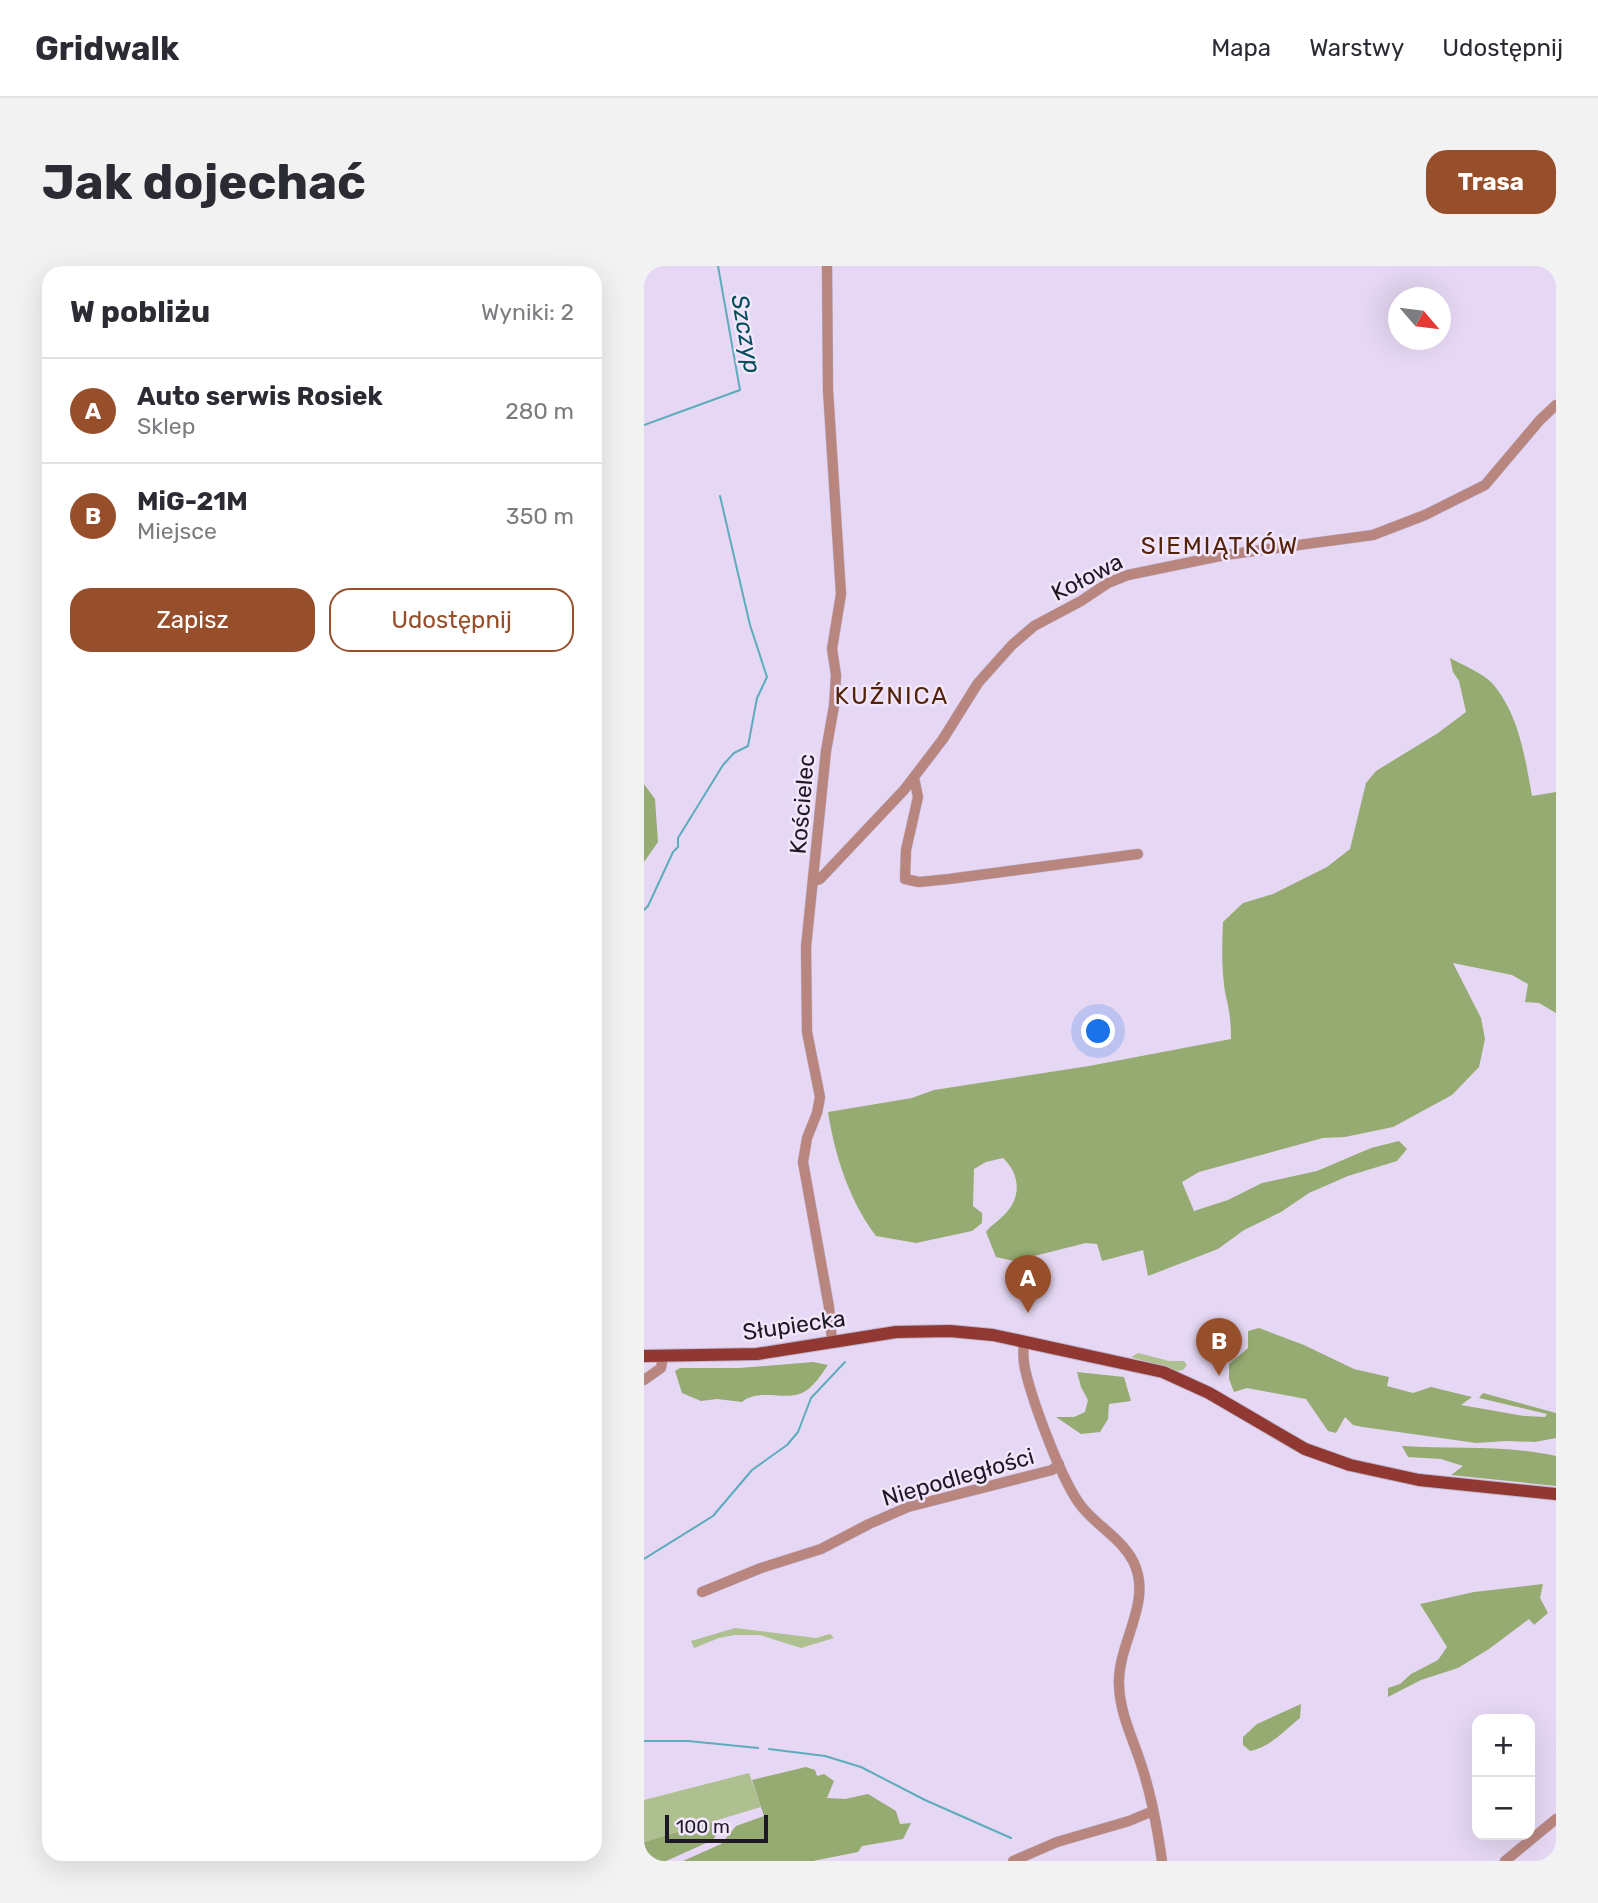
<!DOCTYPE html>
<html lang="pl">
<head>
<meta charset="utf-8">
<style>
  body { margin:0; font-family:Rubik,sans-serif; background:#f2f2f3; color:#2b2b33 }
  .controls { position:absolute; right:21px; bottom:21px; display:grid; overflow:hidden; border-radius:14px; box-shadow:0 7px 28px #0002 }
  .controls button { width:63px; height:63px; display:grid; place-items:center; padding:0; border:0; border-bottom:2px solid #e1e1e2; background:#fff; color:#2b2b33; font:35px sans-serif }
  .compass { position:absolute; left:744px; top:21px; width:63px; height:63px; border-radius:50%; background:#fff; box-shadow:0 7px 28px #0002; rotate:118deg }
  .scale { position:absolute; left:21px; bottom:18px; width:103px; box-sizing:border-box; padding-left:7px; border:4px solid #1f1923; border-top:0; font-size:19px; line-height:24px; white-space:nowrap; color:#1f1923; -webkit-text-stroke:5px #f2e6fd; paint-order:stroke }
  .you { position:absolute; left:455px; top:766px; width:24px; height:24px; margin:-18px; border:5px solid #fff; border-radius:50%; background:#1a73e8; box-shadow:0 0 0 10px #1a73e833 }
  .badge { display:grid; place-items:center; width:46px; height:46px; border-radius:50%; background:#964f2a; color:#fff; font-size:23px; font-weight:700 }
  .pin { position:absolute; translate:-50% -58px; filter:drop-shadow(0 2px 4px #0008) }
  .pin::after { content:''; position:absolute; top:37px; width:24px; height:21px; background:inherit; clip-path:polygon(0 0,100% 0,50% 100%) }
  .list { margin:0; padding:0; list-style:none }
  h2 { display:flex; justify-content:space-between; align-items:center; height:91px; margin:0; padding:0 28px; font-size:30px }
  h2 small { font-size:23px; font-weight:400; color:#7c7c81 }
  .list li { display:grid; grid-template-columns:46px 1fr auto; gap:21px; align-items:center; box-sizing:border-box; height:105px; padding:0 28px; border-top:2px solid #e1e1e2 }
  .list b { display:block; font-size:26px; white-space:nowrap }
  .list p { margin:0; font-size:23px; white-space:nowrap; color:#7c7c81 }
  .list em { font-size:23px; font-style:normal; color:#7c7c81 }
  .actions { display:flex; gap:14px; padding:21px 28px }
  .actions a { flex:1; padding:16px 0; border:2px solid #964f2a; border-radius:21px; text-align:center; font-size:24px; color:#964f2a }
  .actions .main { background:#964f2a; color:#fff }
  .map { position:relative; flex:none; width:912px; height:1595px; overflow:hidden; border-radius:21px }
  header { display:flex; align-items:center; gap:42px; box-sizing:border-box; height:98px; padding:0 35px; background:#fff; border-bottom:2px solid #e1e1e2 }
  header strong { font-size:33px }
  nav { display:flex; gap:38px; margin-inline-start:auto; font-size:24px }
  .intro { display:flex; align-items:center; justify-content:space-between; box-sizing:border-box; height:168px; padding:0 42px }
  h1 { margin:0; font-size:49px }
  .button { padding:18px 32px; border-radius:21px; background:#964f2a; color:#fff; font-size:24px; font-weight:700 }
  main { display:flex; gap:42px; padding:0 42px }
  aside { flex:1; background:#fff; border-radius:21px; box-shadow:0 7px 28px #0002 }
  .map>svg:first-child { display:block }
</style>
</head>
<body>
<header>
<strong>Gridwalk</strong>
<nav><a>Mapa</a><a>Warstwy</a><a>Udostępnij</a></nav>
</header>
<div class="intro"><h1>Jak dojechać</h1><a class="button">Trasa</a></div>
<main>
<aside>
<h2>W pobliżu<small>Wyniki: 2</small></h2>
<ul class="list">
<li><span class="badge">A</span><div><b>Auto serwis Rosiek</b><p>Sklep</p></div><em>280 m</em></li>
<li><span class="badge">B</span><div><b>MiG-21M</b><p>Miejsce</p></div><em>350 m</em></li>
</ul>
<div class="actions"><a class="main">Zapisz</a><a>Udostępnij</a></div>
</aside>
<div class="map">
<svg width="912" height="1595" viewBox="0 0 912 1595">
  <rect width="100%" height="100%" fill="#e6d8f4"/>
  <path fill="#aebf90" d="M494,1087L525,1095H540L543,1099L539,1104L533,1105L487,1091Z
    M91,1362L172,1372L186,1368L190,1372L157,1382L116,1369H91L75,1372L50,1382L47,1375Z
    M105,1507L117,1541L0,1576V1534Z"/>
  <path fill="#96ab71" d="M806,392C819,399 838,407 848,417C875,448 881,491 888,530L912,526V747L895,737L881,736L884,718L868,709L809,697L837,752L841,773L835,801L808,829L749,861L701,871L679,872L555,906L538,916L550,945L584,934L618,917L673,905L727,882L755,875L763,883L753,895L704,910L665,927L637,946L600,964L574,983L504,1010L499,984L458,995L453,978L442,977L370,995L352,991L342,966C347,959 352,957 358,951C378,933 377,909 359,892L342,896L330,903L329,940L338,947V957L328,965L272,977L232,970C205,934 191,890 184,846L268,832L290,824L445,800L587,773C587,759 586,748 583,735C577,710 578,681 579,656L599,637L629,628L683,601L706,583L722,517L732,505L794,467L822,446L815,415L809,406Z
    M0,518L11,533L14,576L0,596Z
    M615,1062L660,1079L710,1103L745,1111L743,1120L769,1127L787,1121L828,1131L817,1139L880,1150L901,1151L903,1148L835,1132L839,1127L912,1147V1172L891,1176L862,1175L832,1177L719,1161L709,1159L701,1151L692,1167L684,1165L662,1133L603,1122L590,1126L585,1113V1098L604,1082V1065Z
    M169,1096L184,1099C177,1109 169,1122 158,1127C139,1135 115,1122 98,1136L73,1133L57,1135L38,1127L31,1105L36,1102H95Z
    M433,1106L480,1111L487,1135L465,1138L464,1153L456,1166L437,1168L412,1151H430L441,1146L444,1134L437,1121Z
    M758,1180C810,1183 862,1179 912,1190V1220L807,1209L819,1200L797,1193L764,1191Z
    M899,1318L896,1332L904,1347L890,1359L885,1353L845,1383L814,1402L777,1414L744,1431V1422L756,1418L767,1408L794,1394L803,1381L776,1338L830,1326Z
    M657,1438L656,1452C640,1465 626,1481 606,1485L599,1479V1471L613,1458Z
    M162,1501L171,1504L173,1510L180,1508L190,1515L183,1532L201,1533L224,1528L252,1545L256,1558L267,1557L259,1573L218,1580L214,1586L169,1595H39L77,1578L92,1560L120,1550L108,1514Z
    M67,1556L77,1562L69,1574L22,1595H0V1576Z"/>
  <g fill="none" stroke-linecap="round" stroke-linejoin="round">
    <path stroke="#5cacbd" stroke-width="2" d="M0,159L96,124L74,0
      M0,644L4,640L29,586L34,581V572L79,499L90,487L104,480L113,432L123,411L106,359L76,230
      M0,1293L69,1250L108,1204L143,1179L154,1166L167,1132L201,1096
      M0,1475H44L114,1482
      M125,1483L181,1490L217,1501L281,1534L367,1572"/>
    <g stroke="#c2b6ce" stroke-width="11">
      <path id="minor" d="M183,0L184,124L197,328L188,383L192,409L190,440L182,485L162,681L163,766L176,831L173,847L163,872L159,896L185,1041L188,1076
        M270,512L274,531L262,584L261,613L275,616L305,613L494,588
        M170,615L176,613L260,524L299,473L334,417L368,379L390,360L437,335L464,317L484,309L581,289L729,269L781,249L841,219L896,154L912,139
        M380,1076C379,1085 379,1094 381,1103C388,1134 418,1217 438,1241C453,1260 477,1272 489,1295C510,1336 473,1377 475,1419C476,1452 493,1480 501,1511C509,1538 514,1567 518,1595
        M0,1114L17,1102L19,1090
        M58,1326L117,1302L177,1283L225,1258L264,1241L408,1204L415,1198
        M369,1595L413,1576L485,1555L509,1545
        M861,1595L912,1553"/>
    </g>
    <g stroke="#c2b6ce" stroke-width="14">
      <path id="major" d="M0,1090L113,1088L252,1066L306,1065L349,1069L519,1106L565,1127L661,1183L706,1199L775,1214L912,1228"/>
    </g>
    <use href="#minor" stroke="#b9867f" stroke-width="10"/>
    <use href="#major" stroke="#903831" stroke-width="12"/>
  </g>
  <g text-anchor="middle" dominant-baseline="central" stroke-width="5" stroke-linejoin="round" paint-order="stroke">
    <g font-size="23" fill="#1f1923" stroke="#f2e6fd">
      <text transform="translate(443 311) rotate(-27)">Kołowa</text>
      <text transform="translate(158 538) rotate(-85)">Kościelec</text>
      <text transform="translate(150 1059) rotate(-8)">Słupiecka</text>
      <text transform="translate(314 1211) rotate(-16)">Niepodległości</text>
    </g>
    <g font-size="24" font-style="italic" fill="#024d5a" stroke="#f2e6fd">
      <text transform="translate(102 68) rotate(80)">Szczyp</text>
    </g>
    <g font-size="24" letter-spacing="2" fill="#522308" stroke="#f2e6fd">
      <text x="576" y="280">SIEMIĄTKÓW</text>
      <text x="248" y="430">KUŹNICA</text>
    </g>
  </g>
</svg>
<div class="controls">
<button>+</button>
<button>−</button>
</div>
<svg class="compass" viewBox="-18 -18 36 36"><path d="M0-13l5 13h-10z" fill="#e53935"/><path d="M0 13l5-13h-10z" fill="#7c7c81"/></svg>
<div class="scale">100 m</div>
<div class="you"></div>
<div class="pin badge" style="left:384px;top:1047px">A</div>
<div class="pin badge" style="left:575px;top:1110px">B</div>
</div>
</main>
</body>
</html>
